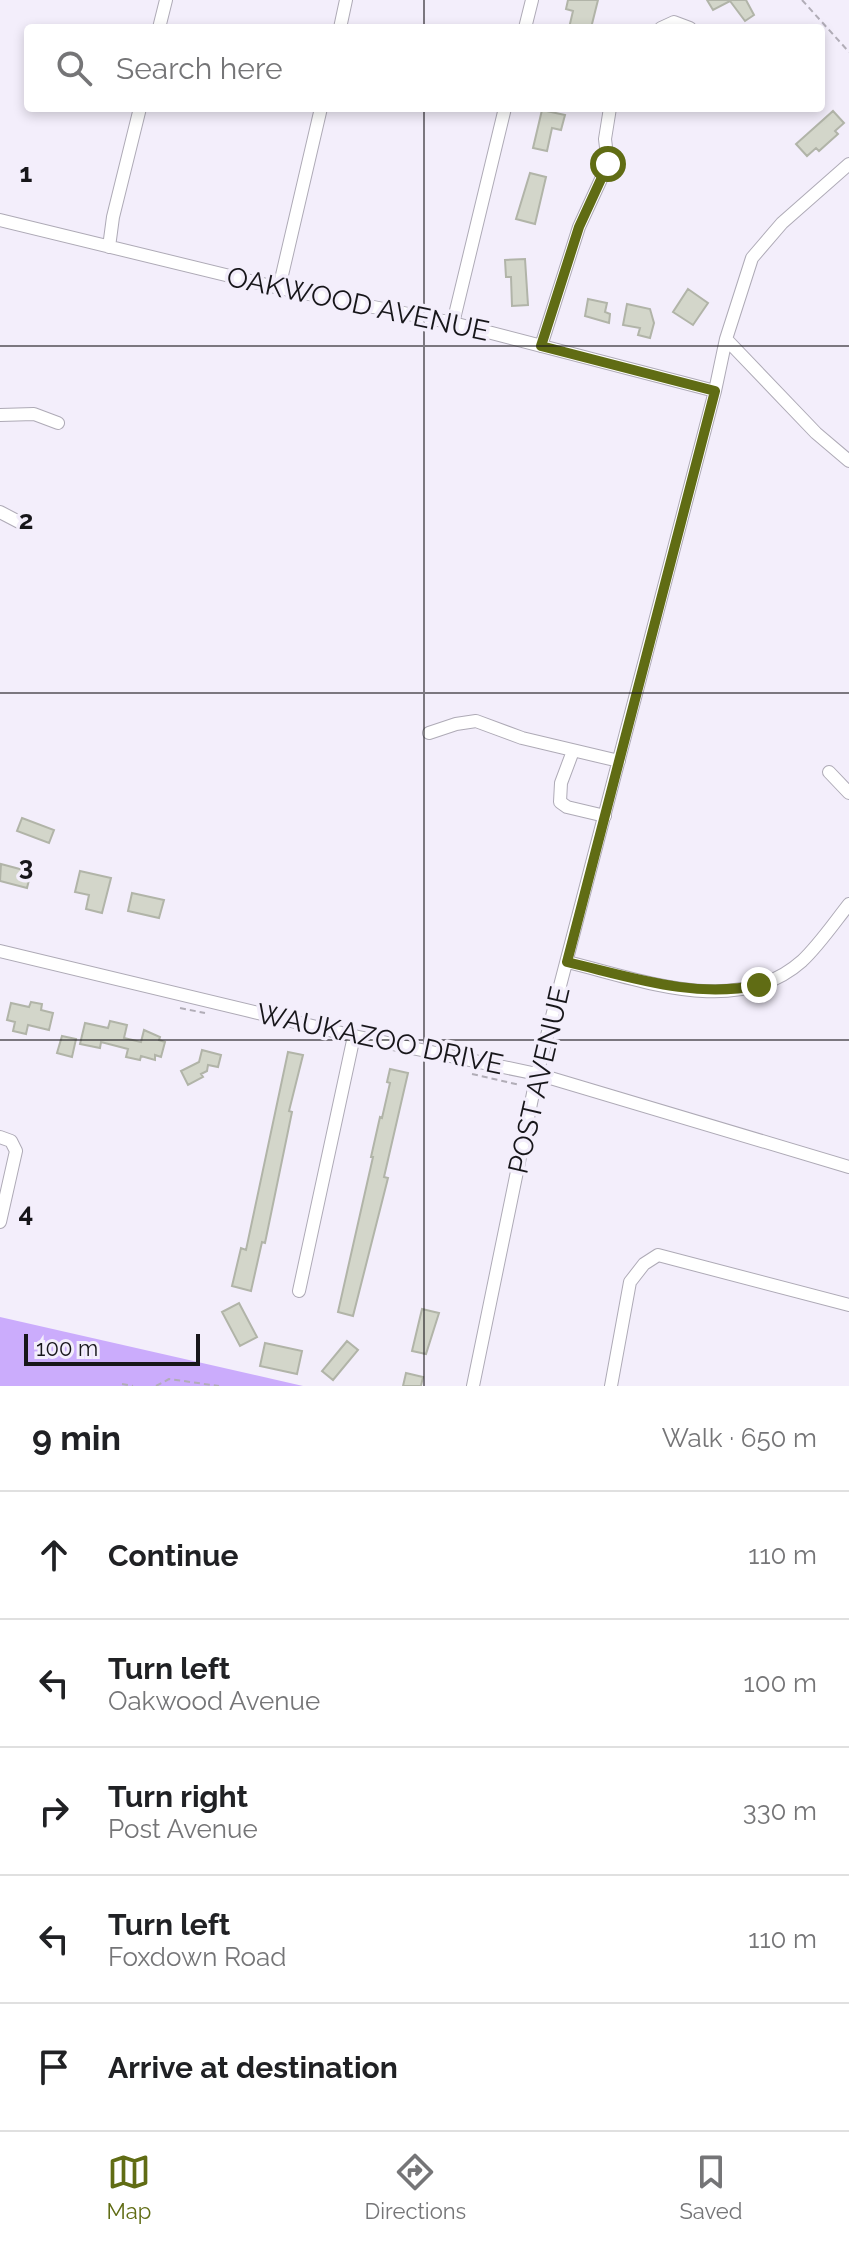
<!DOCTYPE html>
<html lang="en">
<head>
<meta charset="utf-8">
<style>
  body { margin:0; font-family:Raleway,sans-serif; background:#f2f2f2; color:#202124 }
  .scale { position:absolute; left:24px; bottom:20px; width:176px; box-sizing:border-box; padding-left:8px; border:4px solid #17161a; border-top:0; font-size:22px; line-height:28px; white-space:nowrap; color:#17161a; -webkit-text-stroke:6px #f3eefb; paint-order:stroke }
  .stop { position:absolute; width:24px; height:24px; margin:-18px; border:6px solid #606c14; border-radius:50%; background:#fff }
  .stop.end { background:#606c14; border-color:#fff; box-shadow:0 2px 8px #0008 }
  .list { margin:0; padding:0; list-style:none }
  h2 { display:flex; justify-content:space-between; align-items:center; height:104px; margin:0; padding:0 32px; font-size:34px }
  h2 small { font-size:26px; font-weight:400; color:#757577 }
  .list li { display:grid; grid-template-columns:52px 1fr auto; gap:24px; align-items:center; box-sizing:border-box; height:128px; padding:0 32px; border-top:2px solid #e0e0e0 }
  .list b { display:block; font-size:30px; white-space:nowrap }
  .list p { margin:0; font-size:26px; white-space:nowrap; color:#757577 }
  .list em { font-size:26px; font-style:normal; color:#757577 }
  .icon { flex:none; width:44px; height:44px; fill:none; stroke:currentColor; stroke-width:2; stroke-linecap:round; stroke-linejoin:round }
  .map { position:relative; flex:none; width:849px; height:1386px; overflow:hidden }
  .search { position:absolute; background:#fff; box-shadow:0 4px 12px #0003; left:24px; right:24px; top:24px; height:88px; display:flex; align-items:center; gap:20px; box-sizing:border-box; padding:0 28px; border-radius:8px; color:#757577; font-size:30px }
  .sheet { height:744px; background:#fff }
  nav { display:flex; justify-content:space-around; align-items:center; box-sizing:border-box; height:112px; border-top:2px solid #e0e0e0; background:#fff; font-size:22px; color:#757577 }
  nav a { display:grid; justify-items:center; gap:4px }
  nav .on { color:#606c14 }
  .map>svg:first-child { display:block }
</style>
</head>
<body>
<div class="map">
<svg width="849" height="1386" viewBox="0 0 849 1386">
  <rect width="100%" height="100%" fill="#f3eefb"/>
  <path fill="#cbacfc" d="M0,1317L303,1386H0Z"/>
  <path fill="#d3d6ca" stroke="#b1b4a8" stroke-width="2" d="M568,0H598L591,28H569L573,11L566,9Z
    M707,0H746L754,15L745,21L730,1L713,10Z
    M542,110L565,115L561,130L552,128L547,151L533,148Z
    M833,111L844,123L835,131L838,134L819,151L816,148L807,156L796,144Z
    M530,173L546,177L535,224L516,219Z
    M525,259L528,305L512,306L511,277H506L505,260Z
    M688,289L708,303L693,325L673,312Z
    M588,299L607,303L605,312L610,314L609,323L585,316Z
    M627,304L650,309L654,323L650,338L638,335L640,328L623,325Z
    M22,818L54,830L49,843L17,831Z
    M1,864L31,872L27,888L0,881Z
    M80,871L111,878L102,913L86,909L89,895L75,892Z
    M132,893L164,900L159,918L128,911Z
    M31,1002L42,1004L41,1010L53,1013L49,1030L28,1025L26,1034L13,1031L15,1022L7,1020L11,1003L29,1007Z
    M110,1021L127,1025L124,1038L141,1042L144,1030L160,1037L159,1040L165,1042L161,1057L155,1055V1060L141,1056L140,1060L126,1057L128,1049L101,1042L100,1048L80,1044L85,1023L108,1028Z
    M62,1036L76,1039L72,1057L57,1053Z
    M202,1050L221,1055L218,1067L208,1065L207,1071L201,1074L203,1077L188,1085L181,1071L199,1062Z
    M288,1052L303,1055L289,1111L292,1112L265,1243L262,1242L251,1291L232,1286L241,1248L246,1250Z
    M390,1069L408,1073L384,1177L388,1178L353,1316L338,1312L373,1157H371L380,1117L382,1118L390,1083L387,1082Z
    M239,1303L257,1337L240,1346L222,1312Z
    M422,1309L439,1313L426,1354L412,1351Z
    M347,1341L358,1350L333,1380L322,1371Z
    M265,1343L302,1351L297,1374L260,1366Z
    M406,1373L423,1377L421,1386H403Z"/>
  <g fill="none" stroke-linecap="round" stroke-linejoin="round">
    <g stroke="#aeaab6" stroke-width="14">
      <path id="minor" d="M159,28L166,0
        M340,28L346,0
        M525,28L532,0
        M661,28L674,22L690,28
        M0,220L279,288L453,323L715,391
        M109,247L113,217L140,108
        M279,288L321,108
        M453,323L505,108
        M726,339L816,433L849,461
        M541,346L579,227L608,164L605,139L610,108
        M0,415L34,414L58,423
        M0,512L21,523
        M429,733L456,724L476,721L522,738L619,761
        M573,751L561,783L560,802L567,807L605,816
        M829,772L849,793
        M0,951L354,1036L537,1074L849,1167
        M567,962C640,979 737,1019 802,961C819,945 834,923 849,904
        M0,1137L11,1141L16,1151L0,1222
        M299,1291L354,1036
        M473,1386L537,1074L715,391L726,339L752,258L782,223L849,164
        M611,1386L630,1282L644,1264L658,1255L849,1305"/>
    </g>
    <path stroke="#b1adb7" stroke-width="2" stroke-dasharray="6 4" stroke-linecap="butt" d="M802,0L849,52
      M180,1008L205,1013
      M472,1074L520,1085
      M122,1384L133,1386
      M156,1386L169,1379L219,1386"/>
    <use href="#minor" stroke="#fff" stroke-width="12"/>
  </g>
  <g fill="none" stroke-linecap="round" stroke-linejoin="round">
    <path stroke="#606c14" stroke-width="10" d="M608,164L579,227L541,346L715,391L567,962C631,977 694,999 759,985"/>
  </g>
  <path fill="none" stroke="#17161a" stroke-width="2" stroke-opacity="0.55" d="M424,0V28M424,108V1386M0,346H849M0,693H849M0,1040H849"/>
  <g text-anchor="middle" dominant-baseline="central" stroke-width="7" stroke-linejoin="round" paint-order="stroke">
    <g font-size="28" fill="#17161a" stroke="#f3eefb">
      <text transform="translate(358 304) rotate(12)">OAKWOOD AVENUE</text>
      <text transform="translate(380 1039) rotate(12)">WAUKAZOO DRIVE</text>
      <text transform="translate(539 1080) rotate(-77)">POST AVENUE</text>
    </g>
  </g>
  <g font-size="26" text-anchor="middle" font-weight="bold" fill="#17161a" stroke="#f3eefb" stroke-width="7" stroke-linejoin="round" paint-order="stroke">
    <text x="26" y="182">1</text>
    <text x="26" y="529">2</text>
    <text x="26" y="875">3</text>
    <text x="26" y="1222">4</text>
  </g>
</svg>
<div class="scale">100 m</div>
<div class="stop" style="left:608px;top:164px"></div>
<div class="stop end" style="left:759px;top:985px"></div>
<div class="search"><svg class="icon" aria-label="search" viewBox="0 0 24 24"><circle cx="10" cy="10" r="6"/><path d="M15 15l6 6"/></svg>Search here</div>
</div>
<section class="sheet">
<h2>9 min<small>Walk · 650 m</small></h2>
<ul class="list">
<li><svg class="icon" aria-label="ahead" viewBox="0 0 24 24"><path d="M12 20V5M6 11l6-6 6 6"/></svg><div><b>Continue</b></div><em>110 m</em></li>
<li><svg class="icon" aria-label="left" viewBox="0 0 24 24"><path d="M17 20v-9H6M10 6l-5 5 5 5"/></svg><div><b>Turn left</b><p>Oakwood Avenue</p></div><em>100 m</em></li>
<li><svg class="icon" aria-label="right" viewBox="0 0 24 24"><path d="M7 20v-9h11M14 6l5 5-5 5"/></svg><div><b>Turn right</b><p>Post Avenue</p></div><em>330 m</em></li>
<li><svg class="icon" aria-label="left" viewBox="0 0 24 24"><path d="M17 20v-9H6M10 6l-5 5 5 5"/></svg><div><b>Turn left</b><p>Foxdown Road</p></div><em>110 m</em></li>
<li><svg class="icon" aria-label="arrive" viewBox="0 0 24 24"><path d="M6 21V4h12l-3 4 3 4H6"/></svg><div><b>Arrive at destination</b></div></li>
</ul>
</section>
<nav>
<a class="on"><svg class="icon" aria-label="map" viewBox="0 0 24 24"><path d="M3 6l6-2 6 2 6-2v14l-6 2-6-2-6 2zM9 4v14M15 6v14"/></svg>Map</a>
<a><svg class="icon" aria-label="directions" viewBox="0 0 24 24"><path d="M12 3l9 9-9 9-9-9zM9 14v-3h6M13 9l2 2-2 2"/></svg>Directions</a>
<a><svg class="icon" aria-label="saved" viewBox="0 0 24 24"><path d="M7 4h10v16l-5-4-5 4z"/></svg>Saved</a>
</nav>
</body>
</html>
